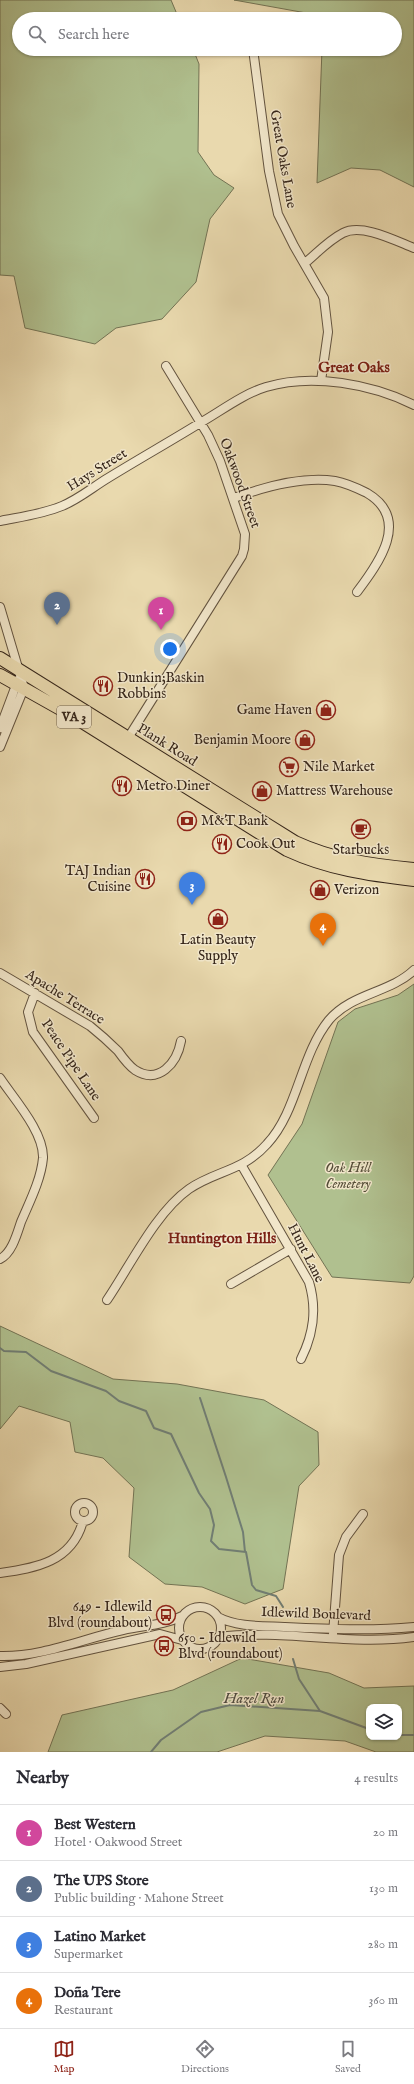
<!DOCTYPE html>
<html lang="en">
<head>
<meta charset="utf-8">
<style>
  body { margin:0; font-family:"IM FELL English",serif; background:#f2f2f3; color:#2b2b33 }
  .controls { position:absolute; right:12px; bottom:12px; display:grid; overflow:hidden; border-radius:8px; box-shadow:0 1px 3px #0004 }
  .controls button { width:36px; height:36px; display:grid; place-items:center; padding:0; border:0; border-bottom:1px solid #e1e1e2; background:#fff; color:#2b2b33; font:20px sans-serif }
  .you { position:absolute; left:170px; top:649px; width:14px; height:14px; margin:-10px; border:3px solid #fff; border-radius:50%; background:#1a73e8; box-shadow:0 0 0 6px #1a73e833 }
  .badge { display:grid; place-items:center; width:26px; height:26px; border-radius:50%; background:#8f2418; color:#fff; font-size:13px; font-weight:700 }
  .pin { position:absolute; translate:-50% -33px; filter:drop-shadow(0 1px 2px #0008) }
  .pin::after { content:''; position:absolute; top:21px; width:14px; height:12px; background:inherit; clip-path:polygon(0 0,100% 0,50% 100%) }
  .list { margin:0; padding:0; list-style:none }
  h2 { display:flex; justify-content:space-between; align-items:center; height:52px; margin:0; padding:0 16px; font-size:17px }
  h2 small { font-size:13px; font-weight:400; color:#7c7c81 }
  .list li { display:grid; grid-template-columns:26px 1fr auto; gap:12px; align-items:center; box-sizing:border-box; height:56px; padding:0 16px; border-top:1px solid #e1e1e2 }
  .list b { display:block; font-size:15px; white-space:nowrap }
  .list p { margin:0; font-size:13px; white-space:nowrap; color:#7c7c81 }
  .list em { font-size:13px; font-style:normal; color:#7c7c81 }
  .icon { flex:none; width:22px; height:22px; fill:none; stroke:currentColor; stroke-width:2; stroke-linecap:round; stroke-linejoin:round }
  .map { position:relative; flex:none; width:414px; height:1752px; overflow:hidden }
  .search { position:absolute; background:#fff; box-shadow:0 1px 3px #0004; left:12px; right:12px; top:12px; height:44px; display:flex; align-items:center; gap:10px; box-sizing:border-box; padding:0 14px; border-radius:22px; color:#7c7c81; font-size:15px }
  .sheet { height:276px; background:#fff }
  nav { display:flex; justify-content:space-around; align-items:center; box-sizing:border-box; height:56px; border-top:1px solid #e1e1e2; background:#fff; font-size:11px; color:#7c7c81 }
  nav a { display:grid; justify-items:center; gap:2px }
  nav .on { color:#8f2418 }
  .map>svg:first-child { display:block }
</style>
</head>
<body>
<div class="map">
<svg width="414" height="1752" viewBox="0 0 414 1752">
  <rect width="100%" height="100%" fill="#e9d9ae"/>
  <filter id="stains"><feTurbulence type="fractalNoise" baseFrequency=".005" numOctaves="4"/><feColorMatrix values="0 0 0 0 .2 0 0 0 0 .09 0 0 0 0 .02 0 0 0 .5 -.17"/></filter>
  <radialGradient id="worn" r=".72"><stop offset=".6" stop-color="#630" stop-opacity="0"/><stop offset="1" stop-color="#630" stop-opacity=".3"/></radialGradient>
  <path fill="#b0c08f" stroke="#737354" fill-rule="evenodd" d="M0,0H171L179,19H19V49H193L199,64L198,152L214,175L234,188L210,219L196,282L162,319L116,328L95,344L25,328L14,276L0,275Z
    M234,0H414V187L380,170L351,168L317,183L322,49H395V19H323V16Z
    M414,984V1276L410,1283L332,1277L268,1175L302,1124L338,1022L355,1009L398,995Z
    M0,1326L113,1379L177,1384L264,1400L318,1432L319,1465L299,1486L283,1589L245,1604L202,1587L165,1584L129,1557L134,1488L103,1458L75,1452L70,1422L19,1406L0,1429Z
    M242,1658L329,1673L364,1688L414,1686V1752H376L345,1741L265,1736L217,1752H48L62,1715L173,1690ZM369,1707H399V1737H369Z"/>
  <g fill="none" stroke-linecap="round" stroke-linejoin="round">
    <path stroke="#717e74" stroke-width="2" d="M0,1348L4,1351L26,1352L51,1371L106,1391L119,1401L146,1411L154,1428L171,1434L199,1493L210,1509L214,1525L211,1541L219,1549L246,1552L252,1585L256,1590L276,1596L283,1607
      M200,1398L226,1477L243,1532L245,1552
      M293,1659L299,1679L320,1711
      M399,1735H414
      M151,1752L161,1740L201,1712L230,1705L320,1711L369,1729"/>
    <g stroke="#63533f" stroke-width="10">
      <path id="minor" d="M253,49L269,171L278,214L294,246L324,298L328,332L321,381
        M305,263C317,253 329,240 343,233C362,223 396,241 414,248
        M234,498C264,487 302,476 335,481C346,483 357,488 367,493C411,519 379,563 357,592
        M0,521C20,517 43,514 62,506C79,499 93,487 108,478C139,459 169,442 200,423C221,411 243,394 266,387C312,373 372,384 414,405
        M0,607L24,688L0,747
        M0,728L18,680
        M128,738L242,556L244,549L245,534L220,461L208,435L166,366
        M0,973L90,1026C100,1034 109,1042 118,1051C123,1058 128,1065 135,1070C159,1085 177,1063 181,1041
        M35,993L28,1012L33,1032L94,1118
        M0,1078C14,1099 44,1132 43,1158C41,1180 29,1203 21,1222C17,1234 12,1253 0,1259
        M242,1166L309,1282C317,1309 314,1333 301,1359
        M231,1284L291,1249
        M107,1300C130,1266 156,1212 189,1189C217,1170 242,1172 267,1144C298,1111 300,1056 329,1020C352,993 390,993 414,970
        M75 1512a9 9 0 1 1 18 0a9 9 0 1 1-18 0Z
        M0,1573C36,1568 72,1562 83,1521
        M179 1628a21 21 0 1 1 42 0a21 21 0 1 1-42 0Z
        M218,1617C236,1627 264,1626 284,1627C328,1629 371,1631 414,1627
        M333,1634L339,1555L346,1537L363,1514
        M219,1637C284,1629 349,1646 414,1637
        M0,1656C42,1657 82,1639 123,1630C144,1625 163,1626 182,1616
        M0,1667L26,1664L160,1634L182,1640
        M0,1708L6,1714"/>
    </g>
    <g stroke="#36261a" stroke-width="14">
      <path id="highway" d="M0,658L295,842C334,860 372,865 414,869
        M0,675L71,715L287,850C328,869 369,875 414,880"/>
    </g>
    <use href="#minor" stroke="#f1e6ca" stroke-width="8"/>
    <use href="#highway" stroke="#e9d9ae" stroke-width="12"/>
  </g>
  <defs>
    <g id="restaurant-ring" transform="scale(1)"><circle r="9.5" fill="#f1e6ca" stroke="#8f2418" stroke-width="1.5"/><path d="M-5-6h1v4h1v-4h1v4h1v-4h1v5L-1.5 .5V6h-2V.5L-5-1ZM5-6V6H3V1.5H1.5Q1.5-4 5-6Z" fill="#8f2418"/></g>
    <g id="shop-ring" transform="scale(1)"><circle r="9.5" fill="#f1e6ca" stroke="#8f2418" stroke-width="1.5"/><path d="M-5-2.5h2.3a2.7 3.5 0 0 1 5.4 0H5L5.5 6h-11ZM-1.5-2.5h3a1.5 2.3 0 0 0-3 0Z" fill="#8f2418"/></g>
    <g id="supermarket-ring" transform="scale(1)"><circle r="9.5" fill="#f1e6ca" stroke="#8f2418" stroke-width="1.5"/><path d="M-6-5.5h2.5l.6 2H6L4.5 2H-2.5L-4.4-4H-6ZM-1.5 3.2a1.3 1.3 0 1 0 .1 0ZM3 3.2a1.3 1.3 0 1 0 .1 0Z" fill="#8f2418"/></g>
    <g id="bank-ring" transform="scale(1)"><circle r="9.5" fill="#f1e6ca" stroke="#8f2418" stroke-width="1.5"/><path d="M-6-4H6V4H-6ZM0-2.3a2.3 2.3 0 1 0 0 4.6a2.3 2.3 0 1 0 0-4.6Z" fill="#8f2418"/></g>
    <g id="cafe-ring" transform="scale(1)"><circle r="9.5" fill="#f1e6ca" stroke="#8f2418" stroke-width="1.5"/><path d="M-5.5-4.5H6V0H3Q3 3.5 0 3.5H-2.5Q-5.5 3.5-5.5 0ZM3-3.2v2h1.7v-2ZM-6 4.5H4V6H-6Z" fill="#8f2418"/></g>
    <g id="bus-ring" transform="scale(1)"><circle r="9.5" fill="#f1e6ca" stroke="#8f2418" stroke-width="1.5"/><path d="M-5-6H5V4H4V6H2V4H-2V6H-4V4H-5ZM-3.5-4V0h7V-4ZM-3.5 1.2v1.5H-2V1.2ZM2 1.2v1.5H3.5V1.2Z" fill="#8f2418"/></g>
  </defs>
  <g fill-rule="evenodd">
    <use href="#restaurant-ring" x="103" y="686"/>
    <use href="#shop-ring" x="326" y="710"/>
    <use href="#shop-ring" x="305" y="740"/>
    <use href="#supermarket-ring" x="289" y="767"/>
    <use href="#restaurant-ring" x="122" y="786"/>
    <use href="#shop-ring" x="262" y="791"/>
    <use href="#bank-ring" x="187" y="821"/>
    <use href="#cafe-ring" x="361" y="829"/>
    <use href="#restaurant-ring" x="222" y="844"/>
    <use href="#restaurant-ring" x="145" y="879"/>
    <use href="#shop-ring" x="320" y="890"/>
    <use href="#shop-ring" x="218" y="919"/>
    <use href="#bus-ring" x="166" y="1615"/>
    <use href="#bus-ring" x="164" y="1646"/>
  </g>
  <g text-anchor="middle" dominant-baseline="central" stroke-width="3" stroke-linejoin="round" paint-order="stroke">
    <rect fill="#f1e6ca" stroke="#6e604f" stroke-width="1" x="57" y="706" width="34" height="22" rx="3"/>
    <g font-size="13" font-weight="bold" fill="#36261a">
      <text x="74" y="717">VA 3</text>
    </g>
    <g font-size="14" fill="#36261a" stroke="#f1e6ca">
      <text transform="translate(283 159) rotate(80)">Great Oaks Lane</text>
      <text transform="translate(97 470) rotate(-32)">Hays Street</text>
      <text transform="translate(240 483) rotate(70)">Oakwood Street</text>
      <text transform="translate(167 745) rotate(32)">Plank Road</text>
      <text transform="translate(65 997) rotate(32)">Apache Terrace</text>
      <text transform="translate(71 1060) rotate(56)">Peace Pipe Lane</text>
      <text transform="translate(306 1253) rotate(63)">Hunt Lane</text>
      <text transform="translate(316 1614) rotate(2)">Idlewild Boulevard</text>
    </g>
    <g font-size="14" fill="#36261a" stroke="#f1e6ca" text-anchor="start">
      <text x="117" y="678">Dunkin;Baskin<tspan x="117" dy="16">Robbins</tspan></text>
      <text x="312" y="710" text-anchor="end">Game Haven</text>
      <text x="291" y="740" text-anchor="end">Benjamin Moore</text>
      <text x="303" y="767">Nile Market</text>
      <text x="136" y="786">Metro Diner</text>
      <text x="276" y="791">Mattress Warehouse</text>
      <text x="201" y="821">M&amp;T Bank</text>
      <text x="236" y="844">Cook Out</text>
      <text x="361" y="850" text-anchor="middle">Starbucks</text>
      <text x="131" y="871" text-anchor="end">TAJ Indian<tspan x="131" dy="16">Cuisine</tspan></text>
      <text x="334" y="890">Verizon</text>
      <text x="218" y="940" text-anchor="middle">Latin Beauty<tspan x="218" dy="16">Supply</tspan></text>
      <text x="152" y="1607" text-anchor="end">649 - Idlewild<tspan x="152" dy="16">Blvd (roundabout)</tspan></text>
      <text x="178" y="1638">650 - Idlewild<tspan x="178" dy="16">Blvd (roundabout)</tspan></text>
    </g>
    <g font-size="14" font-style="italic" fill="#544c37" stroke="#f1e6ca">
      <text x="348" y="1168">Oak Hill<tspan x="348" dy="16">Cemetery</tspan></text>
    </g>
    <g font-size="15" font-weight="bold" fill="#7a1f14" stroke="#f1e6ca">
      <text x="354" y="367">Great Oaks</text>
      <text x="222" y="1238">Huntington Hills</text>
    </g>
    <g font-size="15" font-style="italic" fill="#4e4b40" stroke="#f1e6ca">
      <text x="254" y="1698">Hazel Run</text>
    </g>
  </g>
  <rect width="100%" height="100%" filter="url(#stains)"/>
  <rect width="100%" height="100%" fill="url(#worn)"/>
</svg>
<div class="controls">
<button><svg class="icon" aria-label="layers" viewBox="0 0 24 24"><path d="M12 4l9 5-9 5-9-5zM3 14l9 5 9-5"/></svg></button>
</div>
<div class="you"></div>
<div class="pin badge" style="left:161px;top:630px;background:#d1479c">1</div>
<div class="pin badge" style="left:57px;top:625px;background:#5c6f8a">2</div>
<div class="pin badge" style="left:192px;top:905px;background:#3f7fe0">3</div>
<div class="pin badge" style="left:323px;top:946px;background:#e8710a">4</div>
<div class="search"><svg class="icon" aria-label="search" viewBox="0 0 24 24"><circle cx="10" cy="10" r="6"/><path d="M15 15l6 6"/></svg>Search here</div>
</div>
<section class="sheet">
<h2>Nearby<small>4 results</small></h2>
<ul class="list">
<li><span class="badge" style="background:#d1479c">1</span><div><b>Best Western</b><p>Hotel · Oakwood Street</p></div><em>20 m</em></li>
<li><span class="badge" style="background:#5c6f8a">2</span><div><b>The UPS Store</b><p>Public building · Mahone Street</p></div><em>130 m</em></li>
<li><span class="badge" style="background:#3f7fe0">3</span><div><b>Latino Market</b><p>Supermarket</p></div><em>280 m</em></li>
<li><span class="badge" style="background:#e8710a">4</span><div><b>Doña Tere</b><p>Restaurant</p></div><em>360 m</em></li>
</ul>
</section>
<nav>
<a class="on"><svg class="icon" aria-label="map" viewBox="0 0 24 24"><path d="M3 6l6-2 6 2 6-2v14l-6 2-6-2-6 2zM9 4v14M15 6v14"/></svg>Map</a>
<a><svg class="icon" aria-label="directions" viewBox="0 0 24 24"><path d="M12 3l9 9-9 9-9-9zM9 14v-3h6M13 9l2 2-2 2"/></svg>Directions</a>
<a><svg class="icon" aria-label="saved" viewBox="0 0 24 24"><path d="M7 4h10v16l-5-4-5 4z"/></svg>Saved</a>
</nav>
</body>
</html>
